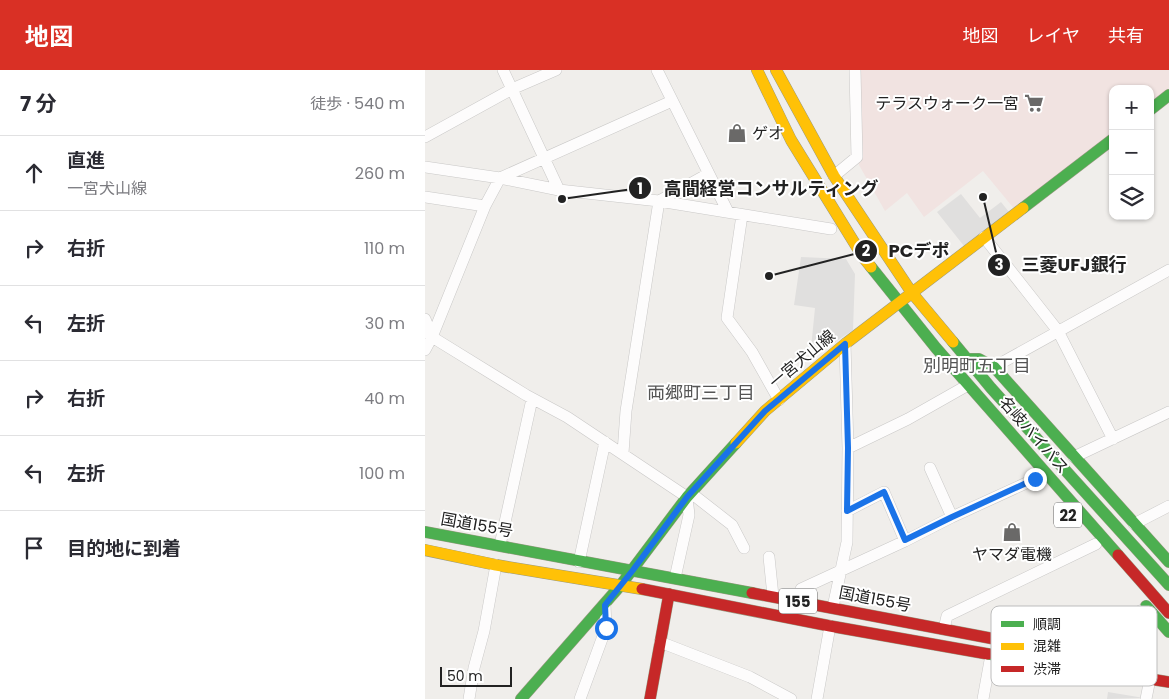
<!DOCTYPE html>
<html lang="ja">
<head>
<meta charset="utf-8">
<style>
  body { margin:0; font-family:Poppins,"Noto Sans JP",sans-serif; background:#f2f2f3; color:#2b2b33 }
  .controls { position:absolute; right:15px; top:15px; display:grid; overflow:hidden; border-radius:10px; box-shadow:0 1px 4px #0004 }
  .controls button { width:45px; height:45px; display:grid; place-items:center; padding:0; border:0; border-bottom:1px solid #e1e1e2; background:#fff; color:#2b2b33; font:25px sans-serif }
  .scale { position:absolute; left:15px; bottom:12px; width:72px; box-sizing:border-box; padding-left:5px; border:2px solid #222; border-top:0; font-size:14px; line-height:18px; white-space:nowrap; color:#222; -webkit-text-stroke:4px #fff; paint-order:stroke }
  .stop { position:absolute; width:15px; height:15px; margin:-11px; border:4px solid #1a73e8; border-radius:50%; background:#fff }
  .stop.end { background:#1a73e8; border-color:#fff; box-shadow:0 1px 5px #0008 }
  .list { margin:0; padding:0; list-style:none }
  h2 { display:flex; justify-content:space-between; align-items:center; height:65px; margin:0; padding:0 20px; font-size:21px }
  h2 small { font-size:16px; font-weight:400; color:#7c7c81 }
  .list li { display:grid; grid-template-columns:32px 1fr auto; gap:15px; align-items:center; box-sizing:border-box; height:75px; padding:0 20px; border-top:1px solid #e1e1e2 }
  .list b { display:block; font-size:19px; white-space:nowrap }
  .list p { margin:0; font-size:16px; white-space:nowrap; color:#7c7c81 }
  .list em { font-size:16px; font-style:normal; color:#7c7c81 }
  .icon { flex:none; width:28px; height:28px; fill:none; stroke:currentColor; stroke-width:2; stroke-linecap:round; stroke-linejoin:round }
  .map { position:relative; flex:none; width:744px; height:629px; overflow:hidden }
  header { display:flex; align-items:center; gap:30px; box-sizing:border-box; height:70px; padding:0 25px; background:#d93025; color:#fff }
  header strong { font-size:24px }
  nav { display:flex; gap:28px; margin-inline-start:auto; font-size:18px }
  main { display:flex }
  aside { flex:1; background:#fff }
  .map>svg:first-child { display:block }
</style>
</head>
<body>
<header>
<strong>地図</strong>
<nav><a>地図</a><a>レイヤ</a><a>共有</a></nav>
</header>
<main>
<aside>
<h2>7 分<small>徒歩 · 540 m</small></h2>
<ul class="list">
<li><svg class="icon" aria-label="ahead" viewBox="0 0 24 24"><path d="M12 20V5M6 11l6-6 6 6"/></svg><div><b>直進</b><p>一宮犬山線</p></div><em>260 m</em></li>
<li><svg class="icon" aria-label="right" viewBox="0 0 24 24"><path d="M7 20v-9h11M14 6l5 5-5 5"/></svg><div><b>右折</b></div><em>110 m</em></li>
<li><svg class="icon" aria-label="left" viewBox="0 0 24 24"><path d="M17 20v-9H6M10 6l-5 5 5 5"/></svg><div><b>左折</b></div><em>30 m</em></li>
<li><svg class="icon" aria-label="right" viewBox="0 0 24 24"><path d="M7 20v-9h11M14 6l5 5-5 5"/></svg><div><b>右折</b></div><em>40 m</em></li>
<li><svg class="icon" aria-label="left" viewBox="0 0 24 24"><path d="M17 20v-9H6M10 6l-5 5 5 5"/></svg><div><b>左折</b></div><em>100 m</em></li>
<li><svg class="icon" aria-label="arrive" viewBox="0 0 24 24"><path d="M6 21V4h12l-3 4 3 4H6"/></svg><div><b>目的地に到着</b></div></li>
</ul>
</aside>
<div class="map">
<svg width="744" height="629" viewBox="0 0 744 629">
  <rect width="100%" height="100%" fill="#f0eeeb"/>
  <path fill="#f1e3e1" d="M435,0H744V20L725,35V19H688V64L591,141L558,101L499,147L482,123L460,141L434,95Z"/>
  <path fill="#e0dfde" d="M536,124L555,148L576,132L584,142L539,176L512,142Z
    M376,187L421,189L430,204L428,260L391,285L386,278L390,238L369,235Z
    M683,622L719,628L682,629Z"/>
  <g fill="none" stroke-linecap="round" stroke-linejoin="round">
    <g stroke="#c9c8c7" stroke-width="12">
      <path id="street" d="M78,0L134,120
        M232,0L303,142
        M0,67L87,19L131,0
        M0,97L75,108L134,120L234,131L406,159
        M409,106L432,87L430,0
        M0,127L60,136
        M317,145L302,248L327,282L354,330
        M559,167L633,261L688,369
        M0,249L7,266
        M0,260L7,267L101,325L142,347L262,427L264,445L250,508
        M0,280L7,267L60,136L75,108L247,31
        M569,297L744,200
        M423,378L483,349L543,315
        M198,383L201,341L234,131L283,104
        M649,387L744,342
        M505,398L527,447
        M266,423L307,455L319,478
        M422,441L459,422L480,471
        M709,454L744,436
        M75,475L107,329
        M344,487L348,526
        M154,492L180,372
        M371,531L376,519L480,471L527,447L610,409
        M408,537L422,472L423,378L420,274
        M519,559L522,546L671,474
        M235,572L325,607L366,629
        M650,589L657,572L690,552L722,538
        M44,629L49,598L59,561L71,495
        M155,629L181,558L180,535
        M392,629L405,556
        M558,629L566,585
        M721,629L724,614"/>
    </g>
    <g stroke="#999a82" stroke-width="12">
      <path id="fast" d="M725,40L744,25
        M598,138L688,69
        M446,197L511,278L693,485
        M528,272L566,318L744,515
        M542,289H554L569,297L744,492
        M0,462L327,523
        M721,536L744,562
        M563,584L628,596
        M96,629L195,516L262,427L311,373"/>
    </g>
    <g stroke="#999a82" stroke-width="12">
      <path id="slow" d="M332,0L366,70L438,187L446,197
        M351,0L409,106L487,223L528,272
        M311,373L340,341L420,274L598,138
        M0,480L71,495L217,519"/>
    </g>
    <g stroke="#999a82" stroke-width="12">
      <path id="jam" d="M693,485L744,543
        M217,519L405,556L563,584
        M327,523L575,570L725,609L744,612
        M225,629L244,524"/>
    </g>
    <use href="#street" stroke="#fdfcfc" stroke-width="11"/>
    <use href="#fast" stroke="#4caf50" stroke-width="11"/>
    <use href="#slow" stroke="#ffc107" stroke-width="11"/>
    <use href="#jam" stroke="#c62828" stroke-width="11"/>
  </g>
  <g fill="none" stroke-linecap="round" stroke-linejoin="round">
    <path stroke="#1a73e8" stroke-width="6" d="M181,558L180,535L208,500L262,427L340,341L420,274L423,378L422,441L459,422L480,470L527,447L610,409"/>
  </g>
  <defs>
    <g id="supermarket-bare" transform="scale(1.5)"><path d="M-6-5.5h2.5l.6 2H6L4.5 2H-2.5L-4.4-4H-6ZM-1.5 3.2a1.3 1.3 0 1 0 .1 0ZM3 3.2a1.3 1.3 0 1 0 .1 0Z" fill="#6a6968" stroke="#fff" stroke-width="2.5" paint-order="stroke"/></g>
    <g id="shop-bare" transform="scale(1.5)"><path d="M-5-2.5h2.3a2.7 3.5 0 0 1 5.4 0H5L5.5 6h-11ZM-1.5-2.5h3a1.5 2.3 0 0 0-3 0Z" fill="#6a6968" stroke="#fff" stroke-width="2.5" paint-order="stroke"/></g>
  </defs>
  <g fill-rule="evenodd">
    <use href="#supermarket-bare" x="609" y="33"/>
    <use href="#shop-bare" x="312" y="63"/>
    <use href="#shop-bare" x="587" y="462"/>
  </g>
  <g text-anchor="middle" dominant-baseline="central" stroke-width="4" stroke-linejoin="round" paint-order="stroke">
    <g fill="#fff" stroke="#646464" stroke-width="1">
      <rect x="629" y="432.5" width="28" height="25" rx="4"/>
      <rect x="354" y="518.5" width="38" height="25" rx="4"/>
    </g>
    <g font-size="15" font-weight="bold" fill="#222">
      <text x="643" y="445">22</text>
      <text x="373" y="531">155</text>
    </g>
    <g font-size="16" fill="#222" stroke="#fff" text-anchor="end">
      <text x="594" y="33">テラスウォーク一宮</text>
      <text x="327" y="63" text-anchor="start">ゲオ</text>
      <text x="587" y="484" text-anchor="middle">ヤマダ電機</text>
    </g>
    <g font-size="16" fill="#222" stroke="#fff">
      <text transform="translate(377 289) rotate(-40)">一宮犬山線</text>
      <text transform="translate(609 365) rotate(49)">名岐バイパス</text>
      <text transform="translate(52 455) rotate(10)">国道155号</text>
      <text transform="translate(450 529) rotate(11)">国道155号</text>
    </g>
    <g font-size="18" fill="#555" stroke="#fff">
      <text x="552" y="295">別明町五丁目</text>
      <text x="276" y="322">両郷町三丁目</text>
    </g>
  </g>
  <rect x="566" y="536" width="166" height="80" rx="8" fill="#fff" stroke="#bdbdbd" stroke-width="1"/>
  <rect x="576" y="551" width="23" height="6" fill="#4caf50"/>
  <rect x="576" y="573" width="23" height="7" fill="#ffc107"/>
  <rect x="576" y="596" width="23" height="6" fill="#c62828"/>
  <g font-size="14" fill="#222">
    <text x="608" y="559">順調</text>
    <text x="608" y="581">混雑</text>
    <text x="608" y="604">渋滞</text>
  </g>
  <path fill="none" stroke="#222" stroke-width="2" d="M137 129L215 118M344 206L441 181M558 127L574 195"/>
  <g fill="#222" stroke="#fff" stroke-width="2">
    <circle cx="137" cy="129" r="5"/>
    <circle cx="344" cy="206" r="5"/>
    <circle cx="558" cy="127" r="5"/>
    <circle cx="215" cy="118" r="12"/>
    <circle cx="441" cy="181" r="12"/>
    <circle cx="574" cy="195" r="12"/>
  </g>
  <g font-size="15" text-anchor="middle" font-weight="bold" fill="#fff">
    <text x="215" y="124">1</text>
    <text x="441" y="186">2</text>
    <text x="574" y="200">3</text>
  </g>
  <g font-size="18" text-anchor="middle" font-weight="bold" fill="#222" stroke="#fff" stroke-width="4" stroke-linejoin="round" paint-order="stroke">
    <text x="346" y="125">高間経営コンサルティング</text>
    <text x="494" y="187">PCデポ</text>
    <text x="649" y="201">三菱UFJ銀行</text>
  </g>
</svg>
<div class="controls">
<button>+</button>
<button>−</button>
<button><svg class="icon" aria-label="layers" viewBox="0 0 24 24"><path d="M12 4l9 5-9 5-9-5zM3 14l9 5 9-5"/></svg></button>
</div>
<div class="scale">50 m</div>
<div class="stop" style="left:181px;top:558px"></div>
<div class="stop end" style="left:610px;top:409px"></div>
</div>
</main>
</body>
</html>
